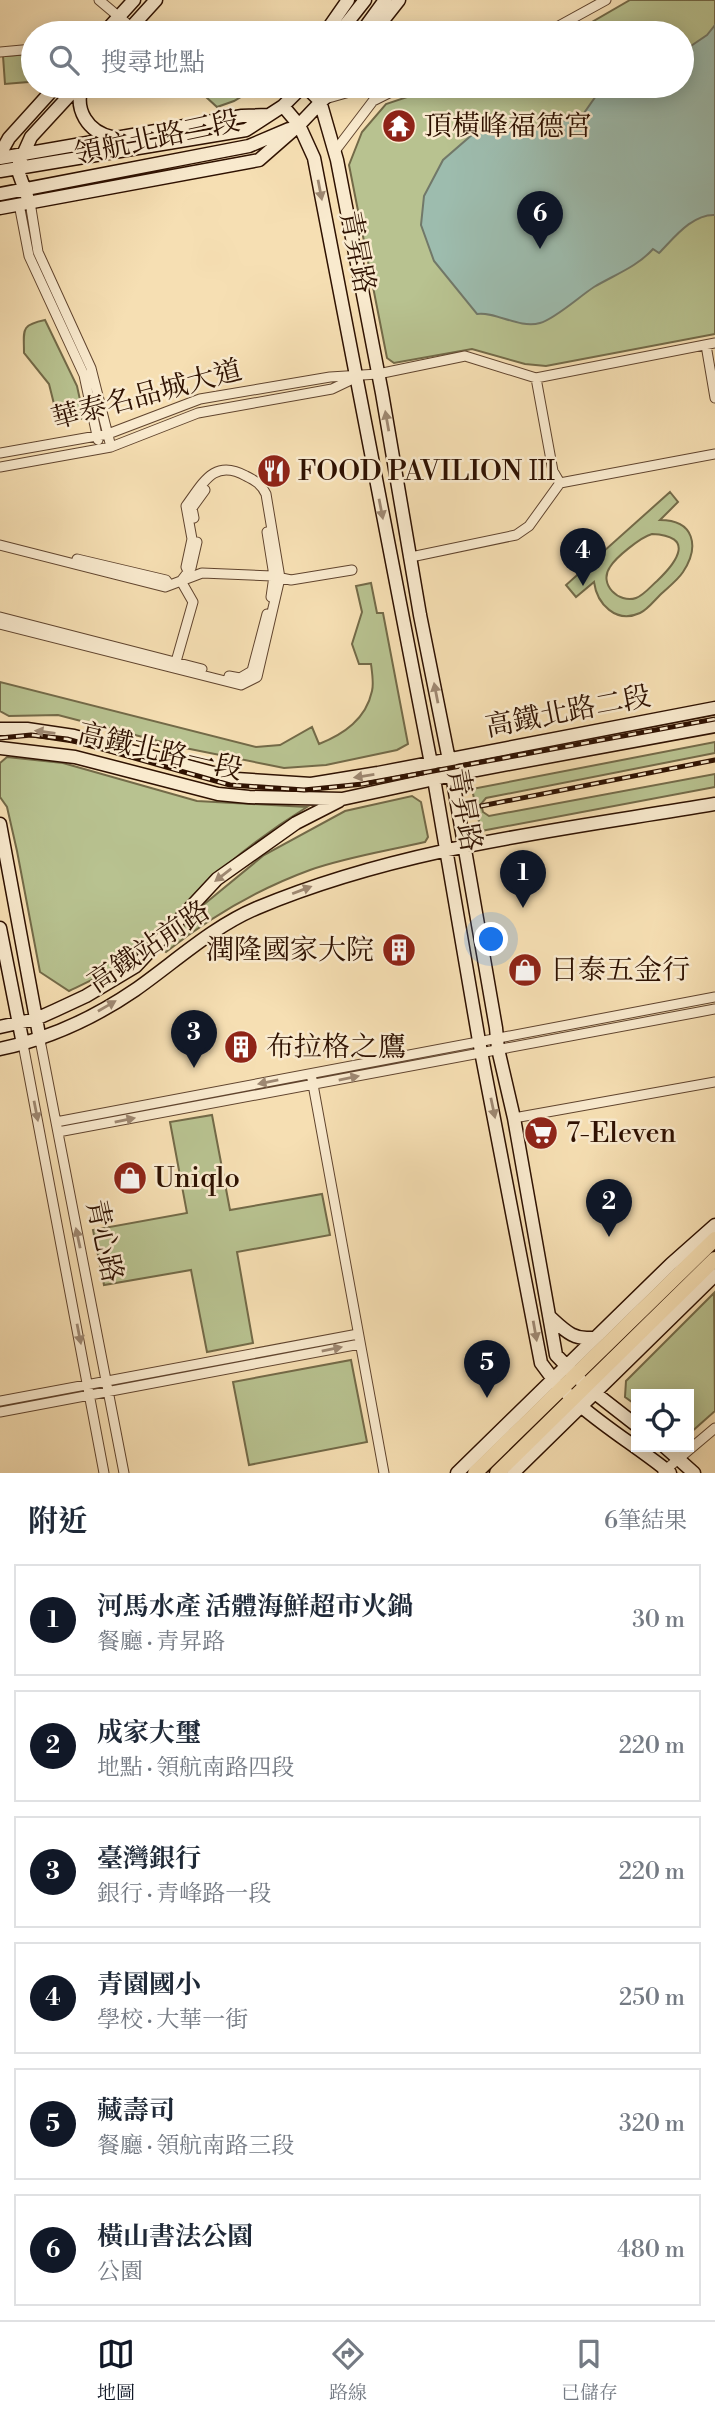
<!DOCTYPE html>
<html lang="zh-TW">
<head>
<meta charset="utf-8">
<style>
  body { margin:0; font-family:"Libre Bodoni","Noto Serif TC",serif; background:#f2f2f3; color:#1f2937 }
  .controls { position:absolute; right:21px; bottom:21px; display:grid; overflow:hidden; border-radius:0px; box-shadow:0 4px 18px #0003 }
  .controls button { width:63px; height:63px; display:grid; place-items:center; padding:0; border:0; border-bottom:2px solid #e0e1e3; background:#fff; color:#1f2937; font:35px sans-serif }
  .you { position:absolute; left:492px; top:940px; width:24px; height:24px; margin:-18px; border:5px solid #fff; border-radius:50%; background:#1a73e8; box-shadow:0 0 0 10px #1a73e833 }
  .badge { display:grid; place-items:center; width:46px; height:46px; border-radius:50%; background:#111827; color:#fff; font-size:23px; font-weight:700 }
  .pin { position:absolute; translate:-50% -58px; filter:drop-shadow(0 2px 4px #0008) }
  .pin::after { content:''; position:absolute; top:37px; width:24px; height:21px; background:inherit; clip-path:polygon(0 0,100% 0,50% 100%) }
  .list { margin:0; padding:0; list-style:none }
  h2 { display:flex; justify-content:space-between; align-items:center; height:91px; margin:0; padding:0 28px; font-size:30px }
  h2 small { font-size:23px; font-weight:400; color:#747a83 }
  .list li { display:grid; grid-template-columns:46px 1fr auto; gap:21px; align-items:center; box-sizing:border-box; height:112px; margin:0 14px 14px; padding:0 14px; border:2px solid #e0e1e3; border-radius:0px }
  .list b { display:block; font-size:26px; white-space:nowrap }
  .list p { margin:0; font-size:23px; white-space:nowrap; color:#747a83 }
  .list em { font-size:23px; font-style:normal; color:#747a83 }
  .icon { flex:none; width:38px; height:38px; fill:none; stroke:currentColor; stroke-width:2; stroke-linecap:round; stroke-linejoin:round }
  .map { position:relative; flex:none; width:715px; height:1473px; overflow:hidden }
  .search { position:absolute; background:#fff; box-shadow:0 4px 18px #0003; left:21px; right:21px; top:21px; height:77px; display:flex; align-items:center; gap:18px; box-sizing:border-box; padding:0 24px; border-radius:38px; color:#747a83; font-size:26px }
  .sheet { height:847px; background:#fff }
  nav { display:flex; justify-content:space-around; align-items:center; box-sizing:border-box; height:98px; border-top:2px solid #e0e1e3; background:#fff; font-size:19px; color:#747a83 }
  nav a { display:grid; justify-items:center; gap:4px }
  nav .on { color:#111827 }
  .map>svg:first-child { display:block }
</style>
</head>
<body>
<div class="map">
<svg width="715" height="1473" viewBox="0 0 715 1473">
  <rect width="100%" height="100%" fill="#f6dfb3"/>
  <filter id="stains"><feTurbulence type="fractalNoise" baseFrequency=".00286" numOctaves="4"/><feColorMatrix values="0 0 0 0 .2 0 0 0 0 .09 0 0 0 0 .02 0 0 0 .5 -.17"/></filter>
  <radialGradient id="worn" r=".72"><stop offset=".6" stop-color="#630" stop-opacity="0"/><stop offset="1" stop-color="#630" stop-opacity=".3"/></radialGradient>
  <path fill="#b8c290" stroke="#736a48" stroke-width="2" fill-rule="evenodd" d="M630,0H715V334L546,366L525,364L472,349L394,363L387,358L349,165L362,132L386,104L440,86H682V33H573Z
    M33,54V59L27,64L28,82L5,84L3,56Z
    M194,86H242L249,92L234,101L217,107Z
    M45,320L77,386L84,418L59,424L49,384L24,353C24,330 20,325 45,320Z
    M670,492L678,502L660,520C694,520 700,546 683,572C677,581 667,588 660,595C654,601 647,610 640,613C616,624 597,604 594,582L576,597L566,585ZM652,534C695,536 678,561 657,581C651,586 644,595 636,598C619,604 598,584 610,567C616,557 641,537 652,534Z
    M371,583L377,613H383L408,744L397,750L326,765L284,768L185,748L58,715L9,716L0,711V682L256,747L280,745L312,727L319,744C344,734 366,719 372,691C374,683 372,672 371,664H359L352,644L362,612L356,586Z
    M715,742V753L486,798L481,804L483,812L489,816L715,774V787L481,831L472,789Z
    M7,757L63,763L197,801L307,807C268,831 233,858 200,889C181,907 166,927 148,944C125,965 96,978 69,991L40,972L17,851L7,807L0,797V763Z
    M412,796L421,802L428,837L425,842C387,851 347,857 310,870C258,889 209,918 166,952L163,950L202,906L264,855L345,811Z
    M212,1115L230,1210L322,1194L330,1235L237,1252L253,1343L207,1352L191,1270L104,1285L93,1230L187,1213L170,1122Z
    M714,1293L715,1411L689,1434V1394H636V1405L625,1397L626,1381Z
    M351,1360L367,1442L249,1465L233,1382Z"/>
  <path fill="#9dbcae" stroke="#717869" stroke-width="2" d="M715,25V215C692,214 674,238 659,253L653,249C637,267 614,275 594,287C580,296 555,319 540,323C519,329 495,311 477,314L434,261L421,225L424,196L443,160L481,127L492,126L509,130L577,118L584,113L603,86H682V52L707,35Z"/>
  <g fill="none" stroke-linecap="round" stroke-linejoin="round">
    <g stroke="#60442e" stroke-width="11">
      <path id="street" d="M99,0L131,27
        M546,33L606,0
        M0,52L33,49
        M325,99L353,91L388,86
        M335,151L373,101L403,86
        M30,202L38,252L91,368L111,447
        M19,204L29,256L84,375L98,440
        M706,345L715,398
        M536,378L553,471L560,483
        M0,453L108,434L200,399L330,377L378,374L465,356L536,378L715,343
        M0,467L111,447L198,413L332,389L355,378
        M194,518L192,508L205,490
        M267,532L274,576L271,597
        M0,545L165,587L202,573L272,576L291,580L352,570
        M411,557L516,535L529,526L560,483L715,454
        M77,559L166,580L169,584
        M181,581L191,568L197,542
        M0,617L202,669
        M0,624L241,685L257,677L280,578L266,494C261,484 256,481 246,476C214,458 203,483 186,506L192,539L186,567L188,571
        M175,665L193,602L181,581
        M229,676L240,678L252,671L267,614
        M40,1040L124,1473
        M23,1044L104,1473
        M312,1079L384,1473
        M514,1118L715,1082
        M56,1122L715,997
        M58,1132L715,1009
        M0,1401L358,1334
        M0,1412L360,1344
        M663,1472L715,1428"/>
    </g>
    <g stroke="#2e1101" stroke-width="15">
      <path id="secondary" d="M104,33L134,0
        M126,33L156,0
        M325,33L348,0
        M339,33L365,0
        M361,33L385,0
        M373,33L399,0
        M82,86C74,110 88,132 112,137
        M305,86L320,101L337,160L382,393L420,615L452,775L496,1028L498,1049L514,1118L556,1355L586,1386L636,1425
        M283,106L299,125L314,158L434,779L479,1041L541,1363C573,1410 627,1438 670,1473
        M0,154L9,138L56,86
        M0,158L242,116L268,115
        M0,171L246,130L283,106L303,86
        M0,194L249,146L289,129
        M27,196L17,168L31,137L78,86
        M0,208L259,160L299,125L336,86
        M0,729H27L74,736L236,779L311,784L378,773L715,708
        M0,748L75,757L218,794L249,797L342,799L476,770L715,726
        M0,824L40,1040
        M0,928L23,1044
        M0,1027L36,1019L56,1010L86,996L136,966L217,879L296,823L339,801
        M0,1049C48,1039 94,1018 135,990C175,962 212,927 257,908C402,847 561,830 715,804
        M550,1317C564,1330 575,1342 596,1337
        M665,1447L694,1473
        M457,1473L671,1264L715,1225
        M513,1473L715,1275"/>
    </g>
    <g stroke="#2e1101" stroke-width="17">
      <path id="primary" d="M475,1473L715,1239
        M497,1473L715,1259"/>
    </g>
    <use href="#street" stroke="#f9eace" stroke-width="9"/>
    <use href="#secondary" stroke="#f9eace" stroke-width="12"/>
    <use href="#primary" stroke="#f6dfb3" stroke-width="14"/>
    <g stroke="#2e1101" stroke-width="5">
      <path id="rail" d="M0,738L31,735L67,739L230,785L304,790L363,784L715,719
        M481,806L715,760"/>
    </g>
    <use href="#rail" stroke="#f9eace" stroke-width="2.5" stroke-dasharray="8" stroke-linecap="butt"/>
  </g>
  <defs><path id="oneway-solid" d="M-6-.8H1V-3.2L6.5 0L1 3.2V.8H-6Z" transform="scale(1.75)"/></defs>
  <g fill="#9e8872">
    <use href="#oneway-solid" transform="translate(320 190) rotate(79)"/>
    <use href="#oneway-solid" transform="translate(387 421) rotate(-100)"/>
    <use href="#oneway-solid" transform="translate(381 509) rotate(79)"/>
    <use href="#oneway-solid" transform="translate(436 693) rotate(-101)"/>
    <use href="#oneway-solid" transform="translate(45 732) rotate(-172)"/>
    <use href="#oneway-solid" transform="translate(364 776) rotate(171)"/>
    <use href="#oneway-solid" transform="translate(223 875) rotate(142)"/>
    <use href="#oneway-solid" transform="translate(302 890) rotate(-21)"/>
    <use href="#oneway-solid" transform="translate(107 1006) rotate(-30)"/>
    <use href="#oneway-solid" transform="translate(349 1078) rotate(-11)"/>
    <use href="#oneway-solid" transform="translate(268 1082) rotate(169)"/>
    <use href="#oneway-solid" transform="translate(493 1108) rotate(78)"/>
    <use href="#oneway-solid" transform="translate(36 1111) rotate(79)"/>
    <use href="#oneway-solid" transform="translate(125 1120) rotate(-11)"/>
    <use href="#oneway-solid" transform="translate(78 1238) rotate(-102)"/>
    <use href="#oneway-solid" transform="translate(535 1331) rotate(80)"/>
    <use href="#oneway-solid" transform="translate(79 1334) rotate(79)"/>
    <use href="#oneway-solid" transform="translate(332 1349) rotate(-11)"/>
  </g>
  <defs>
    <g id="temple-disc" transform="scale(1.75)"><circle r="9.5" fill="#8f2418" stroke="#f9eace"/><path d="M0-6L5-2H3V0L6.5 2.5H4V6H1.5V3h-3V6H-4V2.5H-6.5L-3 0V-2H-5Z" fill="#fff"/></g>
    <g id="restaurant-disc" transform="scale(1.75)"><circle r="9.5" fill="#8f2418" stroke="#f9eace"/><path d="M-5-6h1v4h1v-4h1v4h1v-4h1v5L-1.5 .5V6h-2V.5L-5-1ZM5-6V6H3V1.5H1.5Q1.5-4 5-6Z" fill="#fff"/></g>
    <g id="building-disc" transform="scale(1.75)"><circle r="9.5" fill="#8f2418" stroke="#f9eace"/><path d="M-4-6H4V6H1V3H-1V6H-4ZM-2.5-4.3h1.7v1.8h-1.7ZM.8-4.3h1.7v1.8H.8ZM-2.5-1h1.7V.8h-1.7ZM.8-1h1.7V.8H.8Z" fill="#fff"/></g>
    <g id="shop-disc" transform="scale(1.75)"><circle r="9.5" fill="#8f2418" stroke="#f9eace"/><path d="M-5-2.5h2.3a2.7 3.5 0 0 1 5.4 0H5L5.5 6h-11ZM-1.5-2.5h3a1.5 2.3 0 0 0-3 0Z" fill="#fff"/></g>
    <g id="supermarket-disc" transform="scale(1.75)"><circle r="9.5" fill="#8f2418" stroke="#f9eace"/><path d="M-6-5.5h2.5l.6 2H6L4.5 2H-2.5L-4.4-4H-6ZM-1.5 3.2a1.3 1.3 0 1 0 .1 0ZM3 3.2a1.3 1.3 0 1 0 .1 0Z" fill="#fff"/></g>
  </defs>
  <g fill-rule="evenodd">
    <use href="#temple-disc" x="399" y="126"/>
    <use href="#restaurant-disc" x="274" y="471"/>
    <use href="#building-disc" x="399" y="950"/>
    <use href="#shop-disc" x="525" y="970"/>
    <use href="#building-disc" x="241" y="1047"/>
    <use href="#supermarket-disc" x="541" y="1133"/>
    <use href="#shop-disc" x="130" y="1178"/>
  </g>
  <g text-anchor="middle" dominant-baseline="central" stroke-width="5" stroke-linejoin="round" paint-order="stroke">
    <g font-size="28" fill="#2e1101" stroke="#f9eace" text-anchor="start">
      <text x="424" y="126">頂橫峰福德宮</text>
      <text x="298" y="471">FOOD PAVILION Ⅲ</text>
      <text x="374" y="950" text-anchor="end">潤隆國家大院</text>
      <text x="550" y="970">日泰五金行</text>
      <text x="266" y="1047">布拉格之鷹</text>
      <text x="566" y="1133">7-Eleven</text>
      <text x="154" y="1178">Uniqlo</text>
    </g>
    <g font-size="28" fill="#2e1101" stroke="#f9eace">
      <text transform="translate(157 138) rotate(-12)">領航北路三段</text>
      <text transform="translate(357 252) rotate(79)">青昇路</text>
      <text transform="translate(147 395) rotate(-15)">華泰名品城大道</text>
      <text transform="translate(568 712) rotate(-11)">高鐵北路二段</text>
      <text transform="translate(160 752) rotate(13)">高鐵北路一段</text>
      <text transform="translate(464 810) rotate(80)">青昇路</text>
      <text transform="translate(149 947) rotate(-34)">高鐵站前路</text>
      <text transform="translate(104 1241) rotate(78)">青心路</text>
    </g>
  </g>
  <rect width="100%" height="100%" filter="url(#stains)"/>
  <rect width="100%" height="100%" fill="url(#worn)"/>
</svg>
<div class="controls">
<button><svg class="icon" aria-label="locate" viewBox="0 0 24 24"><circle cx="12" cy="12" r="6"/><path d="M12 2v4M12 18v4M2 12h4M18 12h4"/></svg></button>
</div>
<div class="you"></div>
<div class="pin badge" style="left:523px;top:908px">1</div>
<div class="pin badge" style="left:609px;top:1237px">2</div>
<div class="pin badge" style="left:194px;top:1068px">3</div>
<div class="pin badge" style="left:583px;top:586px">4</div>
<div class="pin badge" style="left:487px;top:1398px">5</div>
<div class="pin badge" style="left:540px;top:249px">6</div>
<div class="search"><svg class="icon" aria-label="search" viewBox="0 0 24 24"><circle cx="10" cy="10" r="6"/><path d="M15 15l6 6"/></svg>搜尋地點</div>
</div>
<section class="sheet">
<h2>附近<small>6筆結果</small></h2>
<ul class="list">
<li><span class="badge">1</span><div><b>河馬水產 活體海鮮超市火鍋</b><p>餐廳 · 青昇路</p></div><em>30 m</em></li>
<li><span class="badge">2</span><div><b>成家大璽</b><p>地點 · 領航南路四段</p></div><em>220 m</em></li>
<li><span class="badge">3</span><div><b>臺灣銀行</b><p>銀行 · 青峰路一段</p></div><em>220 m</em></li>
<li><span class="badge">4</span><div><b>青園國小</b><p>學校 · 大華一街</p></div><em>250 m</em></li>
<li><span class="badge">5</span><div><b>藏壽司</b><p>餐廳 · 領航南路三段</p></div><em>320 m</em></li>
<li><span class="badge">6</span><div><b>橫山書法公園</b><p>公園</p></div><em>480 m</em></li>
</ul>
</section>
<nav>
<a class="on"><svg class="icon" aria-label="map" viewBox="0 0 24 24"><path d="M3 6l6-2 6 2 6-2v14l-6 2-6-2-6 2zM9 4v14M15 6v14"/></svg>地圖</a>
<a><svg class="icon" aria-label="directions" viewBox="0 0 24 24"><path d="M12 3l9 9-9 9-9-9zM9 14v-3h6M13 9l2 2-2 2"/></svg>路線</a>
<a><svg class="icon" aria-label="saved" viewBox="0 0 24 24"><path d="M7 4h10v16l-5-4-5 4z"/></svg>已儲存</a>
</nav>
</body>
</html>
